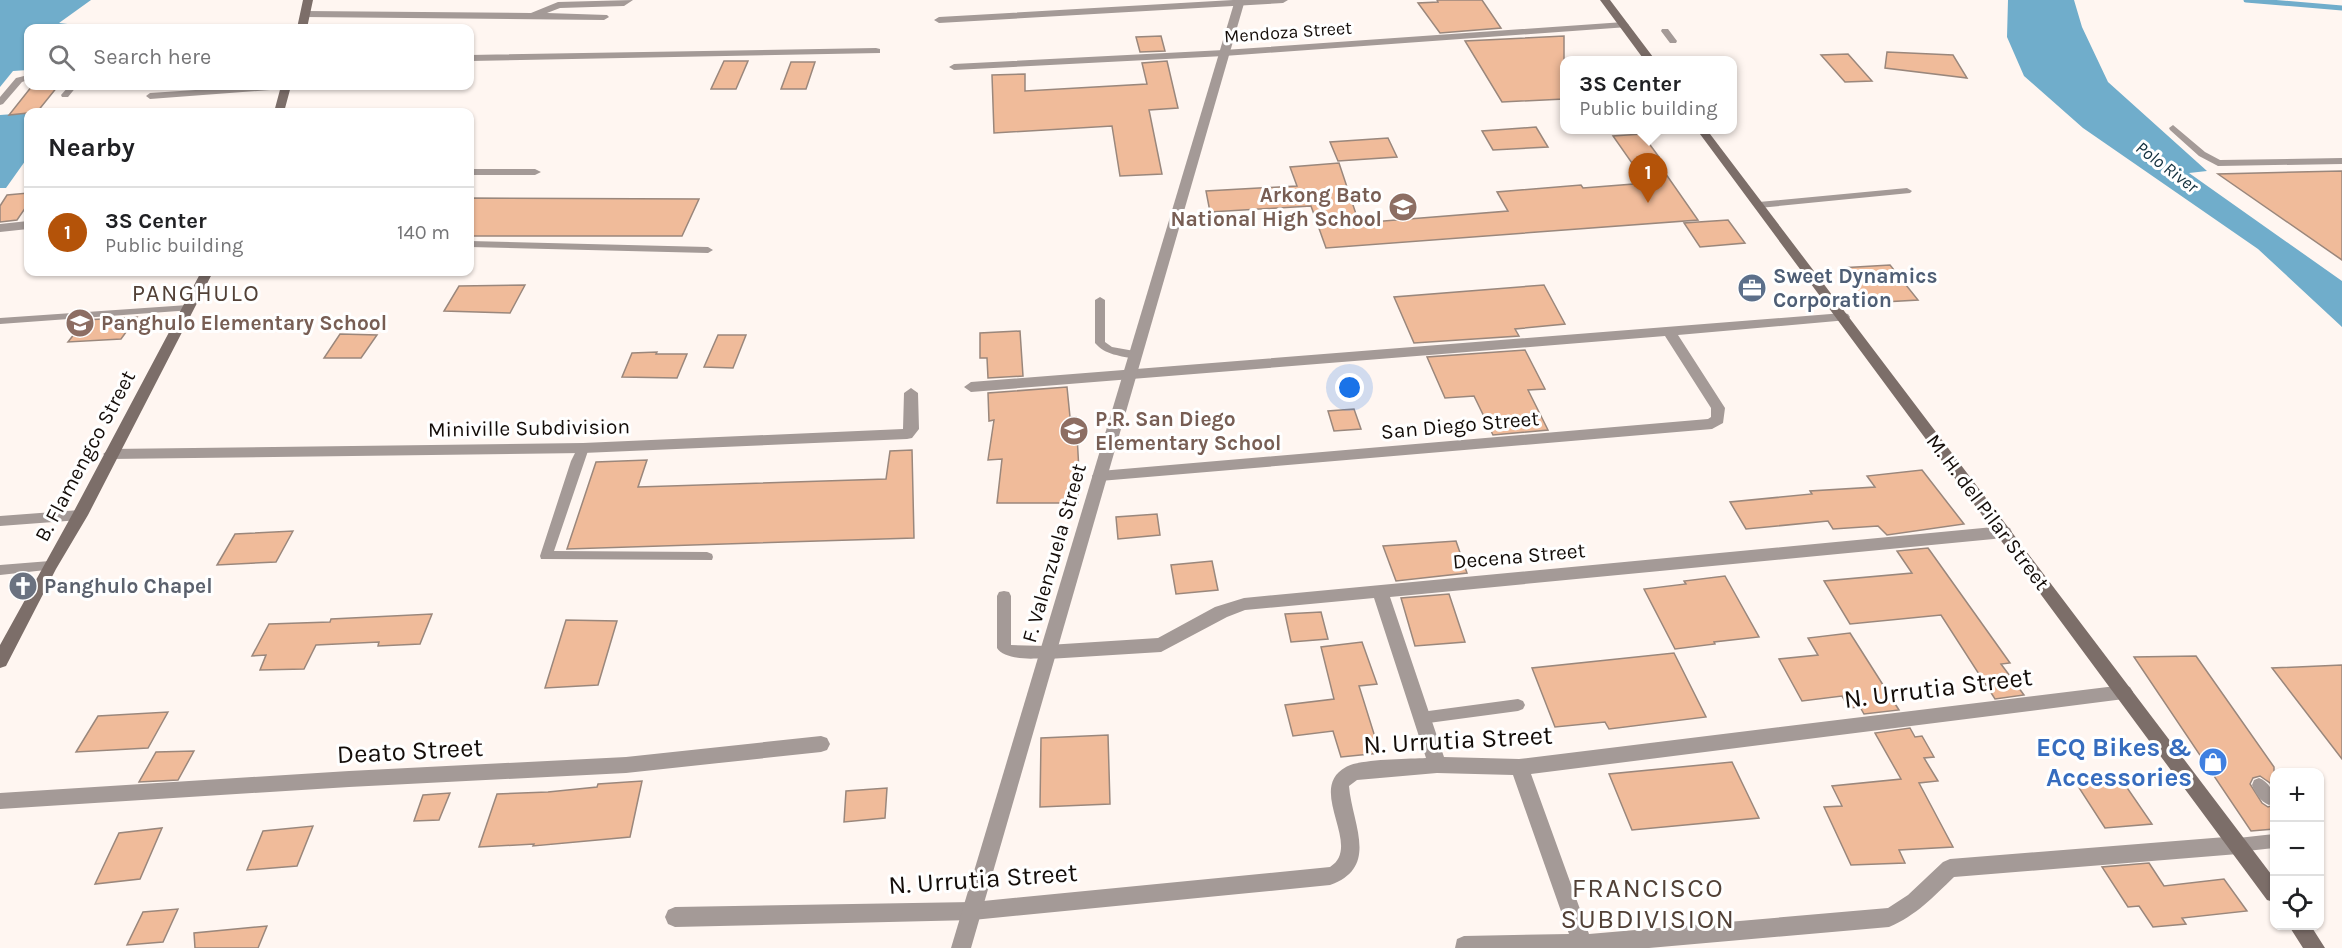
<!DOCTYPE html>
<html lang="en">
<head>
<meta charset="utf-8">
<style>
  body { margin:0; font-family:Karla,sans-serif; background:#f6f6f6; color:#202124 }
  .controls { position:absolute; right:18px; bottom:18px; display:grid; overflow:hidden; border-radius:12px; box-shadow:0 2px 4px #0004 }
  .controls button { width:54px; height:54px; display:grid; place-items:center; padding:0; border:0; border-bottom:2px solid #e0e0e0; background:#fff; color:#202124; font:30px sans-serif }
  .you { position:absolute; left:1350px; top:388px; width:21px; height:21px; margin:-15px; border:4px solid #fff; border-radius:50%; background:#1a73e8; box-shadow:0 0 0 9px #1a73e833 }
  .badge { display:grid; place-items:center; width:39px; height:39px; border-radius:50%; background:#b45309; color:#fff; font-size:20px; font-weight:700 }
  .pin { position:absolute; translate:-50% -50px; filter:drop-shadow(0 2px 3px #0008) }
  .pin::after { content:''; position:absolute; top:32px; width:21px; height:18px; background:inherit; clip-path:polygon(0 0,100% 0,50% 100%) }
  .popup { position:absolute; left:1560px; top:56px; width:177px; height:78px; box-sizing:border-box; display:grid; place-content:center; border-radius:12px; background:#fff; filter:drop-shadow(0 2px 4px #0005); font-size:20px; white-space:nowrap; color:#757577 }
  .popup b { font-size:22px; color:#202124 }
  .popup::after { content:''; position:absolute; left:50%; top:100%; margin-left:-12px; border:12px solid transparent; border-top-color:#fff }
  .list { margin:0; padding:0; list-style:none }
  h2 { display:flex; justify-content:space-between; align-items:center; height:78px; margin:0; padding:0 24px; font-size:26px }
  h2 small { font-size:20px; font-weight:400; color:#757577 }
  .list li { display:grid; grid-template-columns:39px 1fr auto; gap:18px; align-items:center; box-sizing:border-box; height:90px; padding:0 24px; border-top:2px solid #e0e0e0 }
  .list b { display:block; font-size:22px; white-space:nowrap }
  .list p { margin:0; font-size:20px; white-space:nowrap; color:#757577 }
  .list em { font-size:20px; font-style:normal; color:#757577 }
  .icon { flex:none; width:33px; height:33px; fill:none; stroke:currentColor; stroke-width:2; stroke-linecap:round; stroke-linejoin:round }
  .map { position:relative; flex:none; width:2342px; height:948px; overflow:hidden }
  .search { position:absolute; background:#fff; box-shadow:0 2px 4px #0004; left:24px; top:24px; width:450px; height:66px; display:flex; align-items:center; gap:15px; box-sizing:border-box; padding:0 21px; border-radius:12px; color:#757577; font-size:22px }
  .panel { position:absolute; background:#fff; box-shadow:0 2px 4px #0004; left:24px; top:108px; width:450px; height:168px; border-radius:12px }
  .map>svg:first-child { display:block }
</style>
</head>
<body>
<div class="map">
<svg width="2342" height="948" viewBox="0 0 2342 948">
  <rect width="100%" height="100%" fill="#fff6f1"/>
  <path fill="#70adcb" d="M0,0H91L59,23L76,25L75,28H28V70L13,71L0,87Z
    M2008,0H2074L2082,27L2108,82L2207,171L2189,173L2342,281V327L2258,249L2083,128L2024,76L2007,37Z
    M28,113V157L6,188H0V115Z"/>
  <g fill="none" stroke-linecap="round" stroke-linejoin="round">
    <path stroke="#70adcb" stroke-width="5" d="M2246,0L2342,8"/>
  </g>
  <path fill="#f0bb9a" stroke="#9a877c" stroke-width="1.5" d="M1437,0H1482L1501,28L1440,33L1418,3L1438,2Z
    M1161,36L1165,51L1140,52L1136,37Z
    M1564,36V99L1502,102L1465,41Z
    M1887,52L1953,55L1967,78L1885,68Z
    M1848,54L1872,81L1845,82L1821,55Z
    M724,61H748L736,89H711Z
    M1167,61L1178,108L1149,110L1162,174L1120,176L1112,126L994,133L992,75L1025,74V91L1147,84L1142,63Z
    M791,62H815L806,89H781Z
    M32,86H58L37,112L9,115Z
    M1536,127L1548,147L1493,150L1482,131Z
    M1642,134L1659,157H1654L1698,220L1326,248L1311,206L1210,212L1206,191L1297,186L1290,167L1339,163L1359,223L1508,211L1497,192L1581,185L1583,188L1646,183L1613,136Z
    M1388,138L1397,157L1338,161L1330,142Z
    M2342,171V260L2218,174Z
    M28,193V204L17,220L0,222V206L7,195Z
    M470,198L699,199L682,236H470Z
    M1728,220L1745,243L1700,247L1684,223Z
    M1890,265L1918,300L1866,303L1840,268Z
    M525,285L510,313L444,311L459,286Z
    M1544,285L1565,324L1515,329L1519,336L1414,343L1394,297Z
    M137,317L121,339L68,342L85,320Z
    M1020,331L1023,376L988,378L987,358H980V333Z
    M340,334L377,335L361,358H324Z
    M718,335H746L733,368L704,367Z
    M1525,350L1545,389L1528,390L1548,430L1493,435L1474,396L1445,398L1427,357Z
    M657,352L656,354H687L677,378L622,377L632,353Z
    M1067,387L1070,417H1076L1079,471L1078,503H997L1002,459L988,460L994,420L989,421L988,393Z
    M1354,409L1361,429L1334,431L1328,411Z
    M912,450L914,538L567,549L596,462L647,460L638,487L886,479L890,451Z
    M1922,470L1964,524L1887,535L1878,526L1833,529L1828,521L1746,529L1730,502L1812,494L1810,491L1875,487L1867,476Z
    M1157,514L1160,535L1118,539L1116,517Z
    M293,531L276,562L217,565L235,534Z
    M1456,541L1467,573L1396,581L1383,546Z
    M1928,548L2010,663L2001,664L2024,695L1995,699L1941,615L1850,624L1824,581L1912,573L1897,551Z
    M1212,561L1218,590L1176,594L1171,565Z
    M1725,576L1759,637L1714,642L1715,644L1675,649L1644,589L1686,584L1684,581Z
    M1449,594L1465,642L1415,646L1401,598Z
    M1321,612L1328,639L1291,642L1285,614Z
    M432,614L420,644L378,646L379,642L316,645L304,669L260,670L266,655L252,656L269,624L330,622L331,619Z
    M566,620L617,621L598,685L545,688Z
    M1850,633L1899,710L1864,714L1860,707L1849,708L1842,696L1802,701L1779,659L1818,655L1808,638Z
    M1362,642L1377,684L1359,686L1380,753L1341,757L1333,731L1293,736L1285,705L1334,699L1321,647Z
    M1674,653L1706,717L1609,729L1605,722L1555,727L1532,668Z
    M2196,656L2274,767V791L2270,783L2260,776L2253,778L2250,784L2262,803L2268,807L2274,805V829L2251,831L2134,657Z
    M2342,665V759L2272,668Z
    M168,712L148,748L76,752L98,716Z
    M1910,728L1915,737L1922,736L1934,757L1924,758L1938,781L1919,783L1953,847L1899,850L1905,863L1851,865L1824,807L1842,806L1832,786L1901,779L1875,733Z
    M1108,735L1110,804L1040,807L1041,738Z
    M194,751L178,780L139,782L156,752Z
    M1732,762L1759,818L1632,830L1609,774Z
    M2119,776L2152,824L2105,828L2074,780Z
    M642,781L630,837L533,846L534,844L479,847L497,794L548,792L597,787L598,784Z
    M887,788L885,818L844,822L846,791Z
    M450,793L439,820L414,821L423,795Z
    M313,826L297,866L247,870L263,831Z
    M162,828L140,879L95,884L119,833Z
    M2149,863L2164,886L2224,879L2247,911L2182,918L2186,924L2153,927L2139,906L2128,907L2102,867Z
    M178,909L163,942L127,945L143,912Z
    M267,926L258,948H195L194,933Z"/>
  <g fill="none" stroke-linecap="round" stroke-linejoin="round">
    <path fill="#a49a97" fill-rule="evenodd" d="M1662,29H1668L1677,41L1676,43H1670L1661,31Z
      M28,75V80L22,82L3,104L0,105V97L16,78Z
      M69,86H77L68,97H62L61,95Z
      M256,86H287L283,89L150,99L146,96L150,93Z
      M2173,125L2205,152L2220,160L2342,158V164L2218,166L2199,156L2170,130L2169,128Z
      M1907,188L1912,191L1910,193L1759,208L1754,205L1759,202Z
      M470,241L708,247L713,250L708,253L470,247Z
      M1100,297L1105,300V342L1112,347L1140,352L1141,355L1140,358L1136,359C1121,356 1105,355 1095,343V300Z
      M188,305L193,308L192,310L0,324V318Z
      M583,444L589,448L554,551L707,552L712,554L713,557L712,560L541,559L540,556L571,461L579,445Z
      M80,510L84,512L86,515L84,518L80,520L0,526V516Z
      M50,561L55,563L56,566L55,569L0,575V565Z
      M1004,591L1009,592L1011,596V645L1048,646L1053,648L1055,652L1053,656C1040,660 1005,661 997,648V596L999,592Z
      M1518,699L1523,701L1525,705L1523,709L1518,711L1421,724L1416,722L1414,718L1416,714L1421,712Z
      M2259,778C2269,782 2275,792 2274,803L2269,805C2261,802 2255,793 2252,785L2254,780Z
      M2274,834V848L2238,852L2233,850L2230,845L2233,840L2238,838Z"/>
    <path fill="#a49a97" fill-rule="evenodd" d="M633,0L624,6L560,8L547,13L607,15L609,17L604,20L305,17L300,14L305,11L531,13L558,2Z
      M1233,0H1288L1283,3L939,23L934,20L939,17Z
      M1624,22L1629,25L1628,27L1224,56L954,70L949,67L954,64L1224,50Z
      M876,48L880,49V53L470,61V55Z
      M470,169H535L541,172L535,175H470Z
      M28,221V229L0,232V224Z
      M1843,313L1848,314L1850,317L1848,320L1678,335L1725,408L1723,423L1712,429L1100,481L1095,480L1092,476L1095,472L1100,471L1708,419L1711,417V408L1665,336L971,392L964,387L971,382Z
      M911,388L918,393L919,429L912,438L907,439L583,453L110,459L103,454L110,449L583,443L903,429L904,393Z
      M2004,526L2010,528L2012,532L2010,536L2004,538L1390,597L1444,757L1519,759L2124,685L2130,687L2133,692L2130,697L2124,699L1531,774L1589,934L1888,908L1908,895L1943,862L1950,859L2238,836L2245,839L2248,845L2245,851L2238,854L1954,877C1933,897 1917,915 1889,927L1649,948H1455L1457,939L1464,936L1569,934L1513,775L1437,773L1357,780L1349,786C1352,824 1380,867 1330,885L973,920L675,927L668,924L665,917L668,910L675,907L973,902L1330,867C1364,846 1305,789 1346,767C1359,759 1408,759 1426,758L1374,598L1245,610L1227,617L1161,652L1048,659L1042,657L1040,652L1042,647L1048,645L1158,638L1215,607L1244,598Z
      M821,736L827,738L830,744L827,750L821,752L626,773L349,787L0,809V793L349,771L626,757Z"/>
    <path fill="#a49a97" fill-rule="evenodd" d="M1235,0H1245L971,948H951Z"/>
    <path fill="#7c6e69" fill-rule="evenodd" d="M303,0H313L307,28H297Z
      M1600,0H1610L1656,61H1645Z
      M281,86H291L284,112H274Z
      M1697,130H1707L2274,878V902L2267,900Z
      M201,272H213L88,515L56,569L6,666L0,668V645L73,513Z
      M2289,926H2311L2325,948H2303Z"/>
  </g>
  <defs>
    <g id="school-disc" transform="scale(1.5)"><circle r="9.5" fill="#8d6e63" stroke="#fff"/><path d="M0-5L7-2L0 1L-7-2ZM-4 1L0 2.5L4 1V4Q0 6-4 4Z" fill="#fff"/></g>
    <g id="office-disc" transform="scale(1.5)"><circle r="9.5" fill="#5c6f8a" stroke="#fff"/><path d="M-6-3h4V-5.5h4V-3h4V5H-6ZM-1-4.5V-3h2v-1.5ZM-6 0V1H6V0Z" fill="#fff"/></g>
    <g id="church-disc" transform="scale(1.5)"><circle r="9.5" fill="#6b7280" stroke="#fff"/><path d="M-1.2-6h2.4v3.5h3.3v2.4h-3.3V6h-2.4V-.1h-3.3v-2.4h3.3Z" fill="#fff"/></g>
    <g id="shop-disc" transform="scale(1.5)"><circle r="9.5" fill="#3f7fe0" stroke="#fff"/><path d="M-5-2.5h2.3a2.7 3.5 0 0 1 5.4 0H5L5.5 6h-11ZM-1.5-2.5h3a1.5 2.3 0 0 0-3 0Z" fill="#fff"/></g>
  </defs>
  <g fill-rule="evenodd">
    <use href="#school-disc" x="1403" y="207"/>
    <use href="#office-disc" x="1752" y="288"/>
    <use href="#school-disc" x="80" y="323"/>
    <use href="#school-disc" x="1074" y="431"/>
    <use href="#church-disc" x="23" y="586"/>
    <use href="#shop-disc" x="2213" y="762"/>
  </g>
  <g text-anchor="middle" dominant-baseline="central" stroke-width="6" stroke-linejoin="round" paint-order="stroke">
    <g font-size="18" fill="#140d09" stroke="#fff">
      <text transform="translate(1288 32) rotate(-4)">Mendoza Street</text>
    </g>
    <g font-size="18" font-style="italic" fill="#122f3d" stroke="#fff">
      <text transform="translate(2167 167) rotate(37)">Polo River</text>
    </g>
    <g font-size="21" font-weight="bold" fill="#785e54" stroke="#fff" text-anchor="start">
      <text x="1382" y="195" text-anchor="end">Arkong Bato<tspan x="1382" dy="24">National High School</tspan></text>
      <text x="101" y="323">Panghulo Elementary School</text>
      <text x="1095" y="419">P.R. San Diego<tspan x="1095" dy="24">Elementary School</tspan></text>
    </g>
    <g font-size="21" font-weight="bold" fill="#4e5e75" stroke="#fff" text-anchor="start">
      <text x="1773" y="276">Sweet Dynamics<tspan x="1773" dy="24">Corporation</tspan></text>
    </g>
    <g font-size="21" fill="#140d09" stroke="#fff">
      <text transform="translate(1460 425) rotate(-5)">San Diego Street</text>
      <text transform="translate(529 428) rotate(-1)">Miniville Subdivision</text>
      <text transform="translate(85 456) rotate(-62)">B. Flamengco Street</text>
      <text transform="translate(1988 512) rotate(53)">M. H. del Pilar Street</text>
      <text transform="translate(1054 553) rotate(-74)">F. Valenzuela Street</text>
      <text transform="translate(1519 556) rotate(-5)">Decena Street</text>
    </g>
    <g font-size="21" font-weight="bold" fill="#5b616d" stroke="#fff" text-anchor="start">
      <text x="44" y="586">Panghulo Chapel</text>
    </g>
    <g font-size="24" letter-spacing="1.5" fill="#524137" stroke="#fff">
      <text x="196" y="293">PANGHULO</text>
    </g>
    <g font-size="26" fill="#140d09" stroke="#fff">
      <text transform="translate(1938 688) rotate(-7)">N. Urrutia Street</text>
      <text transform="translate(1458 740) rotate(-3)">N. Urrutia Street</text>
      <text transform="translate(410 751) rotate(-3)">Deato Street</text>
      <text transform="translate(983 879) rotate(-4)">N. Urrutia Street</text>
    </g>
    <g font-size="26" font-weight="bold" fill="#366cbe" stroke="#fff" text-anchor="end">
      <text x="2192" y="747">ECQ Bikes &amp;<tspan x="2192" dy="30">Accessories</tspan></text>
    </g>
    <g font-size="27" letter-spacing="1.5" fill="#524137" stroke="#fff">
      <text x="1648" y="888">FRANCISCO<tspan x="1648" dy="31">SUBDIVISION</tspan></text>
    </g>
  </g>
</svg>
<div class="controls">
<button>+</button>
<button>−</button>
<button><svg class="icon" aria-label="locate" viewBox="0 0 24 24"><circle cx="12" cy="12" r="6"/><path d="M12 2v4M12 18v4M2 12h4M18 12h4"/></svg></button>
</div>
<div class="you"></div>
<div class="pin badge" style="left:1648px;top:203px">1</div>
<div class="popup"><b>3S Center</b>Public building</div>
<div class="search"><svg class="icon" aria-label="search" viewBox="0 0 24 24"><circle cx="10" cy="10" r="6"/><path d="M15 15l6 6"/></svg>Search here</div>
<section class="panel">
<h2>Nearby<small></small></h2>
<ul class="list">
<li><span class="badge">1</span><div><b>3S Center</b><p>Public building</p></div><em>140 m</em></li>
</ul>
</section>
</div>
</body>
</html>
